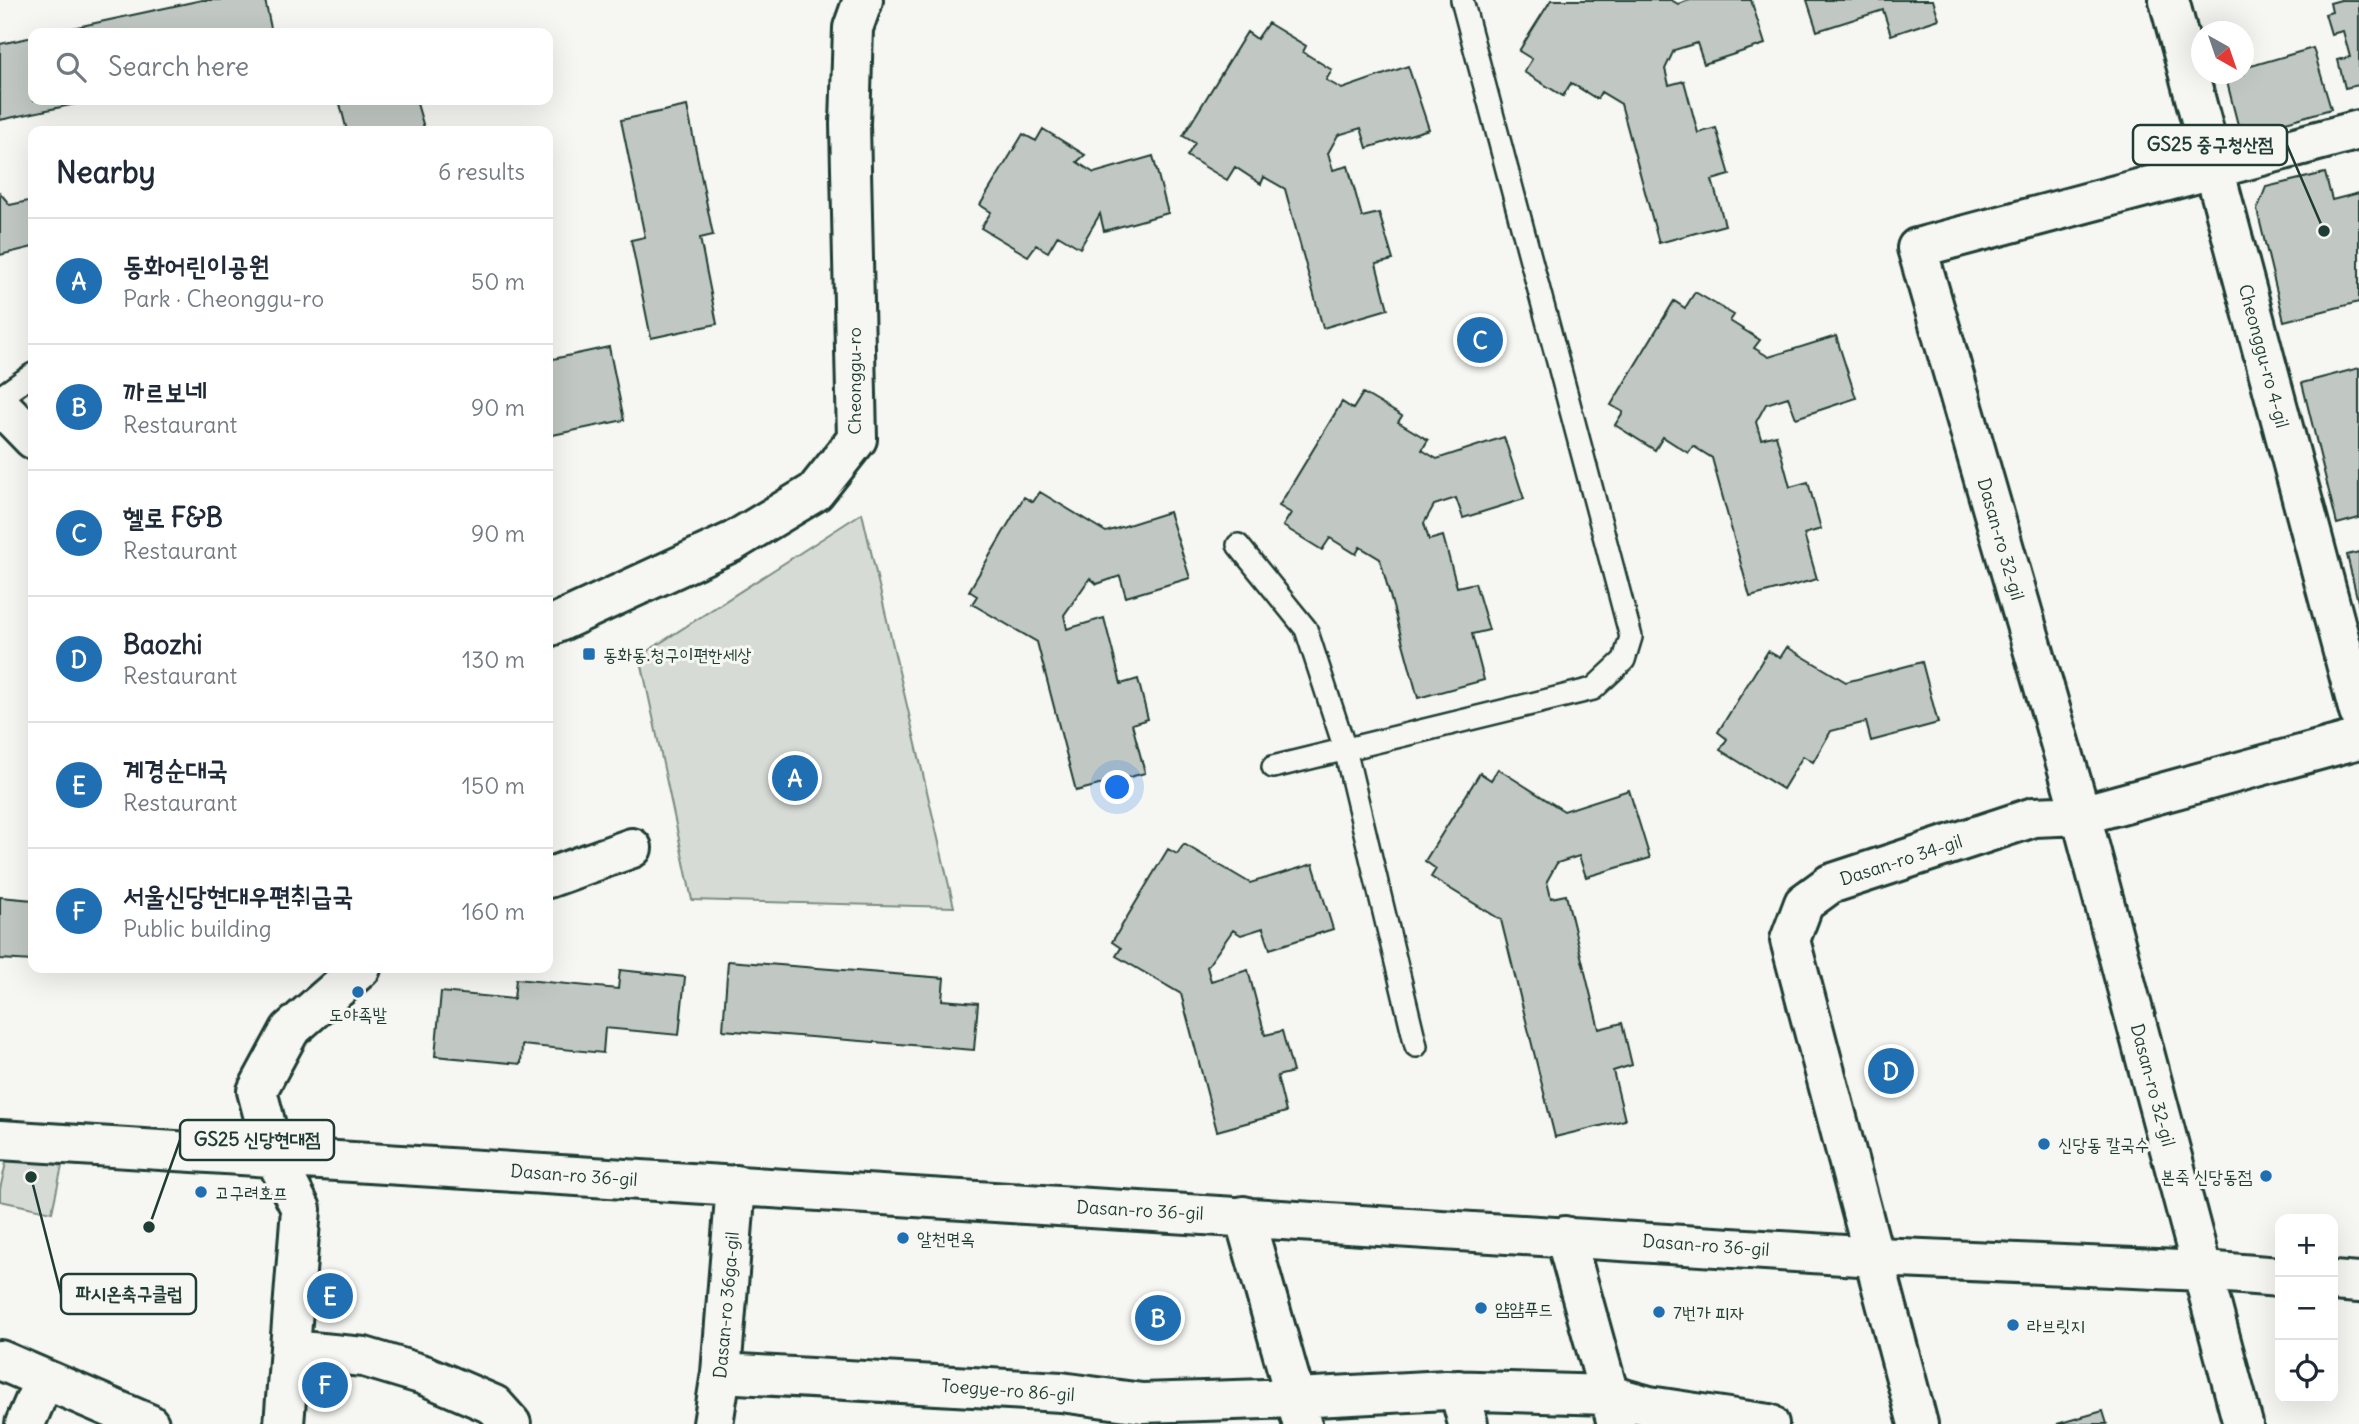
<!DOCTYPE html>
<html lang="en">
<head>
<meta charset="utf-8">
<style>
  body { margin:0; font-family:Delius,"Poor Story",sans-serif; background:#f6f6f7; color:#1f2937 }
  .controls { position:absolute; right:21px; bottom:21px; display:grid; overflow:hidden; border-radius:14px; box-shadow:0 7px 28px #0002 }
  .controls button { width:63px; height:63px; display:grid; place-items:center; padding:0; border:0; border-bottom:2px solid #e0e1e3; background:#fff; color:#1f2937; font:35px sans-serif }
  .compass { position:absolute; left:2191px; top:21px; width:63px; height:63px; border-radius:50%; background:#fff; box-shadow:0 7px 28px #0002; rotate:140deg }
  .you { position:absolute; left:1118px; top:788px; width:24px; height:24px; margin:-18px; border:5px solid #fff; border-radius:50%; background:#1a73e8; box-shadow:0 0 0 10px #1a73e833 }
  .badge { display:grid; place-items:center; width:46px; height:46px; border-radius:50%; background:#1f6fb2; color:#fff; font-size:23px; font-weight:700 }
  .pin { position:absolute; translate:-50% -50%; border:4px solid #fff; box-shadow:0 2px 7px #0006 }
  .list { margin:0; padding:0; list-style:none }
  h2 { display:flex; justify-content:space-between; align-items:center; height:91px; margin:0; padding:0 28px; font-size:30px }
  h2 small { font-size:23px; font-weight:400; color:#747a83 }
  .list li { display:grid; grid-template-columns:46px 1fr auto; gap:21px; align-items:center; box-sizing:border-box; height:126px; padding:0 28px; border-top:2px solid #e0e1e3 }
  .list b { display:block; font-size:26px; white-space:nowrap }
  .list p { margin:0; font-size:23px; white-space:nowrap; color:#747a83 }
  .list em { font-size:23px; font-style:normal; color:#747a83 }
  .icon { flex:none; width:38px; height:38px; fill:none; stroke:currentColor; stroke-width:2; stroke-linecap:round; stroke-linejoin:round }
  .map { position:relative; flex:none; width:2359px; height:1424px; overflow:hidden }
  .search { position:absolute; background:#fff; box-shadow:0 7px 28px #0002; left:28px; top:28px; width:525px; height:77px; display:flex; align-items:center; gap:18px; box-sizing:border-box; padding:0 24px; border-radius:14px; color:#747a83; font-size:26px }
  .panel { position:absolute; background:#fff; box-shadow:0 7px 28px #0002; left:28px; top:126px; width:525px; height:847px; border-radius:14px }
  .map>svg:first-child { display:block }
</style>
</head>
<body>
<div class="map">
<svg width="2359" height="1424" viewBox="0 0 2359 1424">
  <rect width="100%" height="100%" fill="#f6f6f2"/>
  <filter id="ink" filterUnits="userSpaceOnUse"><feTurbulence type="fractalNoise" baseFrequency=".0143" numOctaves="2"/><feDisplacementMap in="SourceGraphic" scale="14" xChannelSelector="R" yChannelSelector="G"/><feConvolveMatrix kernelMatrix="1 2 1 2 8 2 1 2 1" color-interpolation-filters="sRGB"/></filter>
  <g filter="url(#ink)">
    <path fill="#d6dbd6" stroke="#7a8c85" stroke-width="2" d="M862,513L954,907L692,900L640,656Z
      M8,1154L62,1166L52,1212L0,1201V1189Z"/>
    <path fill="#c1c8c3" stroke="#1f3d34" stroke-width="2" d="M202,0H265L272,33H49Z
      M1551,0H1671L1678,4L1690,0H1751L1765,44L1704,64L1697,43L1674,50L1665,69L1669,85L1684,81L1698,133L1716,128L1730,175L1712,180L1725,225L1659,243L1621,104L1601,92L1597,99L1571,83L1563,96L1524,72L1532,59L1519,51Z
      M1807,0H1933L1939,19L1891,35L1883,10L1817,31Z
      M2341,0H2359V85L2345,88L2338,60L2350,57L2343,31L2331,34L2325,14L2332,12L2330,3Z
      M1268,23L1306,46L1303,52L1332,70L1326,80L1342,89L1408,66L1429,129L1367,148L1361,128L1338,135L1328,153L1333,170L1348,166L1362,217L1379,213L1393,260L1376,264L1388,309L1323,328L1285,189L1264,177L1261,184L1235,167L1227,180L1187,156L1195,143L1183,136L1247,32L1257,39Z
      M33,37V100H94L0,120V44Z
      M2313,48L2331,109L2258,130L2238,125L2227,82L2234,74H2244V68Z
      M339,100H416L425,131H347Z
      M687,106L713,235L700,238L717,324L651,338L631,240L645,237L621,120Z
      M1043,129L1085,155L1077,162L1094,173L1153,156L1168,213L1104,231L1100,214L1080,248L1058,235L1048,252L1036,245L1028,256L981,228L991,212L980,205L1023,134L1036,141Z
      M2325,173L2332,200L2359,193V302L2284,321L2257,210L2266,187Z
      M0,193L10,205L33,200V247L0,255Z
      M1695,292L1734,315L1730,321L1760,340L1754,348L1769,357L1836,336L1856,398L1796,418L1788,397L1766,404L1756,422L1761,439L1776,435L1790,487L1808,482L1821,529L1804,534L1817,579L1750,597L1712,458L1693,446L1688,453L1663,437L1655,450L1615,425L1623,412L1611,405L1674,301L1685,308Z
      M609,347L624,420L548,436V360Z
      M2359,368V518L2337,524L2302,383Z
      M1363,393L1402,416L1398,422L1428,440L1422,450L1437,459L1504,437L1524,499L1463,518L1456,498L1434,505L1424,523L1429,540L1443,536L1457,587L1475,583L1489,630L1472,634L1484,680L1418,698L1380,559L1360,547L1356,554L1330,538L1322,550L1283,526L1291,513L1279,506L1342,402L1353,409Z
      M1040,492L1106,532L1169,512L1190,578L1126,597L1120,576L1097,584L1090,578L1064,615L1067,629L1104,618L1121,684L1138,679L1148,719L1132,724L1145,773L1076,791L1037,642L972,604L977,596L969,591L1024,497L1033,502Z
      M2359,552V606L2347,555Z
      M1787,647L1846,682L1922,662L1938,723L1871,741L1866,722L1831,731L1813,762L1803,756L1783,789L1720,750L1727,739L1718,732L1768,651L1780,658Z
      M1498,769L1564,811L1629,790L1650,858L1586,877L1579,856L1557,863L1547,881L1551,898L1566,895L1599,1029L1622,1023L1632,1065L1613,1071L1625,1120L1555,1137L1501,920L1431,877L1436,869L1425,861L1480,773L1491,780Z
      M1184,844L1250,883L1313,864L1333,929L1270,949L1263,928L1241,935L1233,930L1207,967L1211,981L1248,970L1265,1035L1282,1031L1293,1072L1277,1076L1286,1112L1217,1131L1181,994L1116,956L1121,948L1112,942L1168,849L1177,854Z
      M0,897L33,900V961L0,959Z
      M728,961L944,978L942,1000L978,1003L974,1050L723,1030Z
      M620,970L685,977L679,1035L605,1028L603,1053L522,1045L521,1064L435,1056L441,992L514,999L516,979L618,989Z
      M2103,1411L2107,1424H2057Z"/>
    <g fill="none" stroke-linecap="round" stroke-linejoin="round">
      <g stroke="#1f3d34" stroke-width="26">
        <path id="lane" d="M0,397L33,374
          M1238,545L1306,629L1345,749L1416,1046
          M1273,767L1593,689L1624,660L1631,637L1462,0"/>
      </g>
      <g stroke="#1f3d34" stroke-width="44">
        <path id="street" d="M2169,0L2359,712
          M548,878L632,848
          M0,1140L1876,1257L2203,1271L2280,1277
          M1244,1216L1302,1422
          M1565,1236L1616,1420
          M2333,1281L2359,1283
          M290,1350L364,1357L424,1375L494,1405L511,1424
          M0,1360L149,1424
          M721,1373L1061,1392L1142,1403L1296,1398L1446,1390L1609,1395L1649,1406L1769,1424
          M1459,1390L1468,1424
          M25,1424L44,1380
          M284,1424L301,1209L274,1156L257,1091L290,1030L361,968
          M713,1424L721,1373L736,1185
          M1918,1424L1790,940L1804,903L1830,884L2034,817L2081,815L2359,739
          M2243,1424L2081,815L1917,248L2359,130"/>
      </g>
      <g stroke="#1f3d34" stroke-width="44">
        <path id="secondary" d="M0,405L33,439
          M548,627L734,541L815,492L857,439L850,124L853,28L863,0"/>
      </g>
      <use href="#lane" stroke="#f6f6f2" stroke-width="21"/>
      <use href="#street" stroke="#f6f6f2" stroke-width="38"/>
      <use href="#secondary" stroke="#f6f6f2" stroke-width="38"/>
    </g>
  </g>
  <g fill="#1f6fb2" stroke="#f6f6f2" stroke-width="2.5">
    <rect x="582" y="647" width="14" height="14" rx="3.5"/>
    <circle cx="358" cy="992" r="7"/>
    <circle cx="2044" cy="1144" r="7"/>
    <circle cx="2266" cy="1176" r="7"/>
    <circle cx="201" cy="1192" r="7"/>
    <circle cx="903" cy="1238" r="7"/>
    <circle cx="1481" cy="1308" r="7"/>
    <circle cx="1659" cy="1312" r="7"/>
    <circle cx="2013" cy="1325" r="7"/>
  </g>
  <g text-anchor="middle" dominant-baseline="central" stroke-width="6" stroke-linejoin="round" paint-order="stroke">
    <g font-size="18" fill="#1f3d34" stroke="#f6f6f2">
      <text transform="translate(2264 356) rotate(75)">Cheonggu-ro 4-gil</text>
      <text transform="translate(854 381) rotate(-90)">Cheonggu-ro</text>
      <text transform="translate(2001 539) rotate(74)">Dasan-ro 32-gil</text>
      <text transform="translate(1901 860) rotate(-18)">Dasan-ro 34-gil</text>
      <text transform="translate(2153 1085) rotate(75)">Dasan-ro 32-gil</text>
      <text transform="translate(574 1175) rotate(4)">Dasan-ro 36-gil</text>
      <text transform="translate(1140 1210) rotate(3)">Dasan-ro 36-gil</text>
      <text transform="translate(1706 1245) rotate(4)">Dasan-ro 36-gil</text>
      <text transform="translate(726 1305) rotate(-85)">Dasan-ro 36ga-gil</text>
      <text transform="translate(1008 1390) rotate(4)">Toegye-ro 86-gil</text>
    </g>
    <g font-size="18" fill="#1f3d34" stroke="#f6f6f2" text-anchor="start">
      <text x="603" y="654">동화동.청구이편한세상</text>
      <text x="358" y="1014" text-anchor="middle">도야족발</text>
      <text x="2058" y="1144">신당동 칼국수</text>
      <text x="2252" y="1176" text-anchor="end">본죽 신당동점</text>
      <text x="215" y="1192">고구려호프</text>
      <text x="917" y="1238">알천면옥</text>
      <text x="1495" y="1308">얌얌푸드</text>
      <text x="1673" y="1312">7번가 피자</text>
      <text x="2027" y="1325">라브릿지</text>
    </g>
  </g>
  <path fill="none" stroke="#1f3d34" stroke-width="2.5" d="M2324 231L2287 145M149 1227L180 1140M31 1177L61 1294"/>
  <g fill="#1f3d34" stroke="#f6f6f2" stroke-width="2.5">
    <circle cx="2324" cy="231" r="7"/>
    <circle cx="149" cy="1227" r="7"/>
    <circle cx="31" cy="1177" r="7"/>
  </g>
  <g fill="#f6f6f2" stroke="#1f3d34" stroke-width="2.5">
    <rect x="2133" y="125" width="154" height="40" rx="7"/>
    <rect x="180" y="1120" width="154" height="40" rx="7"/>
    <rect x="61" y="1274" width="135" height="40" rx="7"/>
  </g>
  <g font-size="19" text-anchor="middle" font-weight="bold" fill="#1f3d34">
    <text x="2210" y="151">GS25 중구청산점</text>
    <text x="257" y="1146">GS25 신당현대점</text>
    <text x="129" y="1300">파시온축구클럽</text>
  </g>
</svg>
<div class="controls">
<button>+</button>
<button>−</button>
<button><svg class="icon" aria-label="locate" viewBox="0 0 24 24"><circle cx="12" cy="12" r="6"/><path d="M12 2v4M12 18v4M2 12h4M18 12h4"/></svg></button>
</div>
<svg class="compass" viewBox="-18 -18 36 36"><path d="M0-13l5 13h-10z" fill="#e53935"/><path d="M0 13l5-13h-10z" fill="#747a83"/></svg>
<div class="you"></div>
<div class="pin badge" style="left:795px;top:778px">A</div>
<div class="pin badge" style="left:1158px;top:1318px">B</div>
<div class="pin badge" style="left:1480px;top:340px">C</div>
<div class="pin badge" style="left:1891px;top:1071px">D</div>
<div class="pin badge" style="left:330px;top:1296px">E</div>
<div class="pin badge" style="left:325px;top:1385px">F</div>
<div class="search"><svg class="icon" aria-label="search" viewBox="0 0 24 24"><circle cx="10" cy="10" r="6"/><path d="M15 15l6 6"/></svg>Search here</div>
<section class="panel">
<h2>Nearby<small>6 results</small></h2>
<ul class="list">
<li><span class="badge">A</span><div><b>동화어린이공원</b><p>Park · Cheonggu-ro</p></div><em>50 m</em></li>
<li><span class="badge">B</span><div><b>까르보네</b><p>Restaurant</p></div><em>90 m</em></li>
<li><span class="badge">C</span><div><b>헬로 F&amp;B</b><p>Restaurant</p></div><em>90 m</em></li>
<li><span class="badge">D</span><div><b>Baozhi</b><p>Restaurant</p></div><em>130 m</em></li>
<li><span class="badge">E</span><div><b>계경순대국</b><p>Restaurant</p></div><em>150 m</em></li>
<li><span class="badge">F</span><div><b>서울신당현대우편취급국</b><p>Public building</p></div><em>160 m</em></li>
</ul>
</section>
</div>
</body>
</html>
